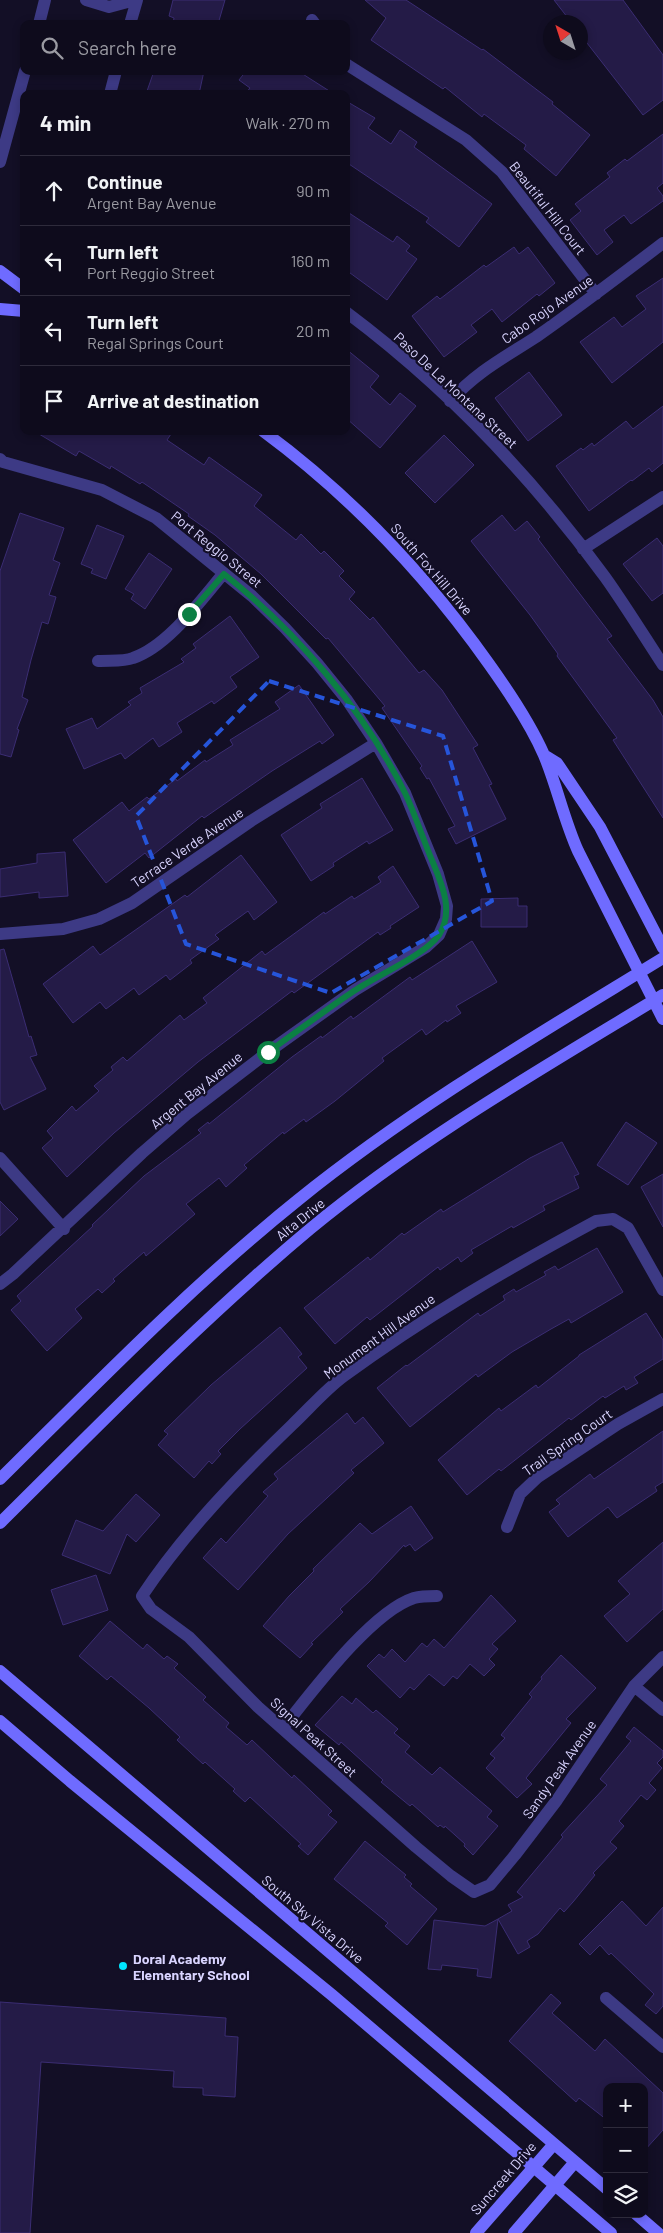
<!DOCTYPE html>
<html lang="en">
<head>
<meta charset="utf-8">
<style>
  body { margin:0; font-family:Barlow,sans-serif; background:#171425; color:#f1f3f6 }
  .controls { position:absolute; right:15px; bottom:15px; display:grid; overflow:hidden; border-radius:10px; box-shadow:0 2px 8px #0003 }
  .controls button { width:45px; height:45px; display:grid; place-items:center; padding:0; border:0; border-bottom:1px solid #2e2b3b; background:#0e0b1c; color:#f1f3f6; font:25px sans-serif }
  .compass { position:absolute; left:543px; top:15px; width:45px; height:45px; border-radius:50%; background:#0e0b1c; box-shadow:0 2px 8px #0003; rotate:321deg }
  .stop { position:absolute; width:15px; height:15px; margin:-11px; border:4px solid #0b8043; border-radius:50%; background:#fff }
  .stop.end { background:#0b8043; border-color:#fff; box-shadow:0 1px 5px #0008 }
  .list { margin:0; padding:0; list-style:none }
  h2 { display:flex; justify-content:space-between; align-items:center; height:65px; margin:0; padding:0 20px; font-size:21px }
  h2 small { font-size:16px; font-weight:400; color:#9b9ba3 }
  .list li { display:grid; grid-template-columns:32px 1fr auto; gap:15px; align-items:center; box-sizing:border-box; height:70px; padding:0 20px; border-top:1px solid #2e2b3b }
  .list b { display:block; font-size:19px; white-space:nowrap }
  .list p { margin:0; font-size:16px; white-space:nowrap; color:#9b9ba3 }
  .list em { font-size:16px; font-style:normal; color:#9b9ba3 }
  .icon { flex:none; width:28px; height:28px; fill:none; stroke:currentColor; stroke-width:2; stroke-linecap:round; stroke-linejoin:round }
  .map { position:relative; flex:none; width:663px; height:2233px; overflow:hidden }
  .search { position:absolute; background:#0e0b1c; box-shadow:0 2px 8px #0003; left:20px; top:20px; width:330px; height:55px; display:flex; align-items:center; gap:12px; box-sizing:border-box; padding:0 18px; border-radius:10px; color:#9b9ba3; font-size:19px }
  .panel { position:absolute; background:#0e0b1c; box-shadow:0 2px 8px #0003; left:20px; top:90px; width:330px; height:345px; border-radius:10px }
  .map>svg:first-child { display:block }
</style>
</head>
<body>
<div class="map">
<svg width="663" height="2233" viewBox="0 0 663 2233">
  <rect width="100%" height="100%" fill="#130f26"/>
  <path fill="#241b47" stroke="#3b2d73" d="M173,0H225L218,24H173L174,18L169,16Z
    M365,0H406L482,50L483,49L553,102L552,104L590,135L556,176L524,149L526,145L484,114L482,117L445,87L443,89L371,40L386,18Z
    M554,0H623L663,55V100L643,115L580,34V22H571Z
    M154,71H204L199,94H146Z
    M246,71H298L334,94H245L250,88L239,80Z
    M346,101L375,118L368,128L391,144L400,130L417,142L414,147L492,204L459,247L426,222L429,218L346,162Z
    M663,134V183L657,188L663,196V201L631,224L624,215L604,230L613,242L597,255L570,220L581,211L575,204L610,177L607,173L625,159L627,161Z
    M346,211L393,242L397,236L410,246L406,251L417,259L387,300L346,270Z
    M514,247L519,254L528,247L555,283L539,296L537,294L502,322L492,309L471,325L477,332L444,357L412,316L437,296L440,299L484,265L486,267Z
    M663,278V342L612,383L580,342L614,317L622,327L646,309L636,296Z
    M346,349L379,376L370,387L390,405L400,393L416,406L380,448L346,418Z
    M529,372L562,415L528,441L495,398Z
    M663,406V463L652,472L649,468L632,481L631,480L589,511L556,466L581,448L583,450L592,443L594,446L626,421L633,429Z
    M34,431H173L167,440L204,465L209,457L262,495L254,506L296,540L301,534L321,554L324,551L344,571L339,576L355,592L349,599L370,620L373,617L419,673L424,670L442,690L478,745L473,748L492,784L489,785L506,819L456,844L448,829L455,826L429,778L427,779L420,768L422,766L382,708L385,706L328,638L326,639L261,574L215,535L188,516L189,514L142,482L140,484L111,466L110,469L79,451L76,456Z
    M444,435L474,465L435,503L405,473Z
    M20,513L64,528L53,560L60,563L49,595L56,597L48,624L42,622L31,660L22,697L28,700L17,729L19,730L11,757L0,754V571Z
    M502,515L515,531L527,521L540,537L538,539L612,636L607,639L653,700L663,717V818L613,740L617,738L557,656L558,654L530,615L471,541Z
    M97,525L124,536L106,579L91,573L93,569L81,564Z
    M657,538L663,546V593L652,601L623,564Z
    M149,553L172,569L145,609L131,599L134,594L125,589Z
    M230,616L259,657L230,677L237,687L214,704L212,701L177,723L182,732L159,747L153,738L125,759L121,753L84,769L66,729L92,718L97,729L131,705L128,702L142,693L140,688L184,662L181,659L196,648L193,644Z
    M299,685L334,735L322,744L320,741L272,771L204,818L202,816L149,858L145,853L106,883L73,840L122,802L129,811L147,797L149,799L176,779L177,781L205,760L206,762L233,745L230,740L280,709L275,702Z
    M362,778L393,830L369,844L367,841L333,863L334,866L311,881L281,835L322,808L320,804Z
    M65,852L68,896L39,898V892L0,897V869L37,863V854Z
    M241,855L277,902L254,920L248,911L215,935L219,939L190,960L192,963L170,980L166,975L139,995L134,988L106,1009L100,1002L73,1023L43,984L93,946L100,955L185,895L187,897Z
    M393,866L419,907L390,926L391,928L380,935L378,932L294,993L292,991L198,1062L114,1133L67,1177L42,1148L53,1138L47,1131L72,1106L76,1111L99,1091L94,1086L113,1070L111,1067L123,1057L127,1061L180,1015L184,1020L207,1003L203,998L262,951L265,955L324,912L325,914L352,896L354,899L381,882L378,877Z
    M518,898V906H527V927H481V899Z
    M472,941L497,982L456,1006L461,1013L447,1022L446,1020L426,1035L422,1029L382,1058L384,1061L335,1101L306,1122L304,1119L284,1134L283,1132L244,1165L247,1168L226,1187L219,1178L186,1204L195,1214L146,1256L144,1252L113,1279L115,1281L102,1293L98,1289L75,1309L82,1318L47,1351L11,1310L21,1301L17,1296L93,1226L92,1225L144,1176L201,1133L198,1130L208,1122L209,1124L292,1057L321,1036L322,1038L351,1016L353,1019L410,977L412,980Z
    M4,949L29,1037L31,1036L37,1055L30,1057L46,1089L4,1110L0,1102V950Z
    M626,1122L657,1143L628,1185L597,1165Z
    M562,1142L579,1174L574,1176L579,1188L543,1206L545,1210L513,1228L512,1226L471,1250L473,1253L461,1262L458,1257L440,1270L438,1267L370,1320L367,1317L335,1344L304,1308L368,1257L370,1260L402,1233L404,1235L441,1209L443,1212L530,1158Z
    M663,1174V1227L641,1187Z
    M0,1201L18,1219L0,1236Z
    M597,1248L623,1292L571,1323L569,1319L551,1329L512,1352L478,1377L476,1374L410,1427L377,1388L406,1365L407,1366L478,1313L480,1316L505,1300L503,1296L514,1289L516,1292L546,1275L544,1272L555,1266L558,1270Z
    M646,1313L663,1340V1359L634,1377L638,1383L626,1390L624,1386L605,1398L603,1396L571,1420L569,1418L501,1471L499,1469L467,1495L438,1460L499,1408L501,1411L536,1385L538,1388L579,1356V1355Z
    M280,1327L302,1354L298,1357L307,1368L240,1429L218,1451L221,1454L212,1464L209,1461L194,1478L158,1445L168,1434L164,1431L211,1385Z
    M347,1413L355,1424L363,1417L384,1443L351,1470L354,1473L288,1534L238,1590L203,1558L221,1538L226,1543L268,1496L263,1492L278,1479L274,1474Z
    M663,1431V1482L655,1487L657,1491L617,1518L608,1507L568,1537L549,1512L560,1504L556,1500L590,1474L594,1479Z
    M136,1494L160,1515L136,1542L127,1534L110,1574L62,1555L76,1520L103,1531Z
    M411,1506L433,1538L415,1551L410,1544L405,1547L404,1545L369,1582L340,1609L343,1612L311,1643L313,1644L300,1658L263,1626L289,1596L314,1571L313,1569L360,1523L372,1534Z
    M663,1542V1609L627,1642L604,1616L630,1594L618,1581Z
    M96,1575L108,1610L63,1625L51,1590Z
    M491,1595L516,1621L492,1644L498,1649L489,1659L495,1665L484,1676L470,1664L457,1679L453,1676L444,1686L429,1674L414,1690L410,1687L400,1698L367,1666L379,1654L384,1658L392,1649L405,1662L422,1643L427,1647L434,1639L444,1648Z
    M110,1621L143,1649L147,1644L164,1659L167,1656L178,1664L174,1668L206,1697L203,1700L229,1723L226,1727L247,1745L252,1740L292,1778L294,1775L332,1811L328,1815L337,1822L308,1855L298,1846L301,1844L250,1797L245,1802L233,1791L235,1789L205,1762L203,1764L177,1740L180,1737L149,1708L111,1676L107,1680L79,1656Z
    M561,1655L596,1688L566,1719L571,1723L526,1778L532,1784L517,1798L486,1768L495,1758L490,1754L505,1738L501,1735L532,1697L529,1694L542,1679L541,1677Z
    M342,1696L352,1704L356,1698L373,1713L376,1710L398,1729L394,1733L410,1746L405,1752L432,1775L440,1767L492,1811L487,1817L498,1826L473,1855L464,1846L465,1844L445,1826L444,1828L440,1825L438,1827L412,1804L410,1806L381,1782L383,1780L341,1742L339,1745L315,1725Z
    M634,1727L663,1751V1757L657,1763L662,1768L649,1783L656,1790L647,1800L641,1795L619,1821L624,1826L610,1842L617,1848L593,1873L595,1875L573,1902L564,1912L560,1908L538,1934L527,1941L530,1947L518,1954L498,1919L512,1911L508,1905L523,1897L517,1892L563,1837L561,1835L607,1785L600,1779L631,1741L626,1737Z
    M365,1841L406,1875L404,1877L412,1884L410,1886L437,1909L407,1945L385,1926L388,1923L334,1879Z
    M622,1901L646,1926L663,1907V2006L656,2014L645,2005L654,1994L611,1953L609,1955L600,1945L590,1955L579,1944Z
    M498,1919L491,1978L477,1976L478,1969L442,1965L441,1970L428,1969L434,1920L485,1926Z
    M551,1994L561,2003L552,2013L595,2051L605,2039L663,2093V2130L644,2151V2087H607V2120L579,2098L576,2102L509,2041Z
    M0,2002L226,2018L225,2036L238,2037L235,2097L203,2095V2088L173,2087L174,2071L41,2062L30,2233H0Z"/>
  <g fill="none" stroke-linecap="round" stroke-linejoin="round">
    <path stroke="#3d3a85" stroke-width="12" d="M86,0L109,7L135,0
      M312,20L315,24
      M39,24L45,0
      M130,24L137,0
      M346,64L466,140L502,172L596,294
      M110,94L116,71
      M0,162L25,71
      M346,312C445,386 532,477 605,577C625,605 644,636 663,665
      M450,401C478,371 502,359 536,337C579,307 621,275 663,243
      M0,459L3,462L102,490L156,518L252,596L285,628L317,663L347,700L376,743L405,793L438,874L447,906L446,919L439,935L426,947L355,990L268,1052L187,1114L142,1153L13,1274L0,1284
      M583,549L663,497
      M98,661C109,660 123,662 133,658C168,646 200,601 224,573
      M0,934L63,929L99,919L132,903L251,821L376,743
      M0,1158L64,1229
      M663,1290L628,1228L613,1219L596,1221C509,1268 424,1317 344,1376C325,1390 309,1409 292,1425C238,1477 184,1533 142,1596L151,1609L189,1637L258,1707L416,1847L451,1876L474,1892L490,1885L515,1855L557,1800L634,1686L663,1657
      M507,1527L520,1494L538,1477L618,1424L663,1399
      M634,1686L663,1710
      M283,1728C312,1692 371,1612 414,1598C421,1596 430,1596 437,1596
      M606,1998L663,2047"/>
    <path stroke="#6f6bff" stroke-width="12" d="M0,271L24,289
      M0,309L24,311
      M263,431C351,496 426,575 489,664C509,692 530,723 544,755C557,786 564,820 578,851L663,1019
      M544,755L557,763L600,827L663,948
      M0,1479C97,1383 192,1285 298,1200C412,1108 539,1034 663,958
      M0,1523C101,1423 201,1320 310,1229C419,1139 543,1068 663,995
      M0,1671L607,2189
      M0,1721L70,1781L332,1995L611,2233
      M636,2214L658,2233
      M476,2233L554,2144
      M514,2233L575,2162"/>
  </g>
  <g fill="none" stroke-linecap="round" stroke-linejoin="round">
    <path stroke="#0b8043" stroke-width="6" d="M189,614L224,574C296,631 364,710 405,793C414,812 421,833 429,853C439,878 456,909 439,935C425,955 376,976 354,991C325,1010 297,1032 268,1052"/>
  </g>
  <path fill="none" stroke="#2655da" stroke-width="4" stroke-dasharray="10 6" stroke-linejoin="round" d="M269,681L443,736L492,901L331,993L186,944L136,816Z"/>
  <circle fill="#00e5ff" stroke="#130f26" stroke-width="2" cx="123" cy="1966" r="5"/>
  <g text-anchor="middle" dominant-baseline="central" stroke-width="4.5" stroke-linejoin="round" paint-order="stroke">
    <g font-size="14" fill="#d9d4ff" stroke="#130f26">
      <text transform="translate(548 208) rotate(52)">Beautiful Hill Court</text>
      <text transform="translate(547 309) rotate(-35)">Cabo Rojo Avenue</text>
      <text transform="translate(456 390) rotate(43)">Paso De La Montana Street</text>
      <text transform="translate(217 549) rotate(39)">Port Reggio Street</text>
      <text transform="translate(432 569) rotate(49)">South Fox Hill Drive</text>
      <text transform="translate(187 847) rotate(-34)">Terrace Verde Avenue</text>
      <text transform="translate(196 1090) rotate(-39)">Argent Bay Avenue</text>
      <text transform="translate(300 1219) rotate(-39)">Alta Drive</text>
      <text transform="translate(379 1336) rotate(-36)">Monument Hill Avenue</text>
      <text transform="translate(567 1442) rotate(-35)">Trail Spring Court</text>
      <text transform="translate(314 1737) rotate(42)">Signal Peak Street</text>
      <text transform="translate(559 1769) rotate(-55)">Sandy Peak Avenue</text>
      <text transform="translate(313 1919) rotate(40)">South Sky Vista Drive</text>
      <text transform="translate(503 2178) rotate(-49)">Suncreek Drive</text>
    </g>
    <g font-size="14" font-weight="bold" fill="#d9d4ff" stroke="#130f26" text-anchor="start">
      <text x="133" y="1958">Doral Academy<tspan x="133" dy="16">Elementary School</tspan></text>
    </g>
  </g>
</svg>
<div class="controls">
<button>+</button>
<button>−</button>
<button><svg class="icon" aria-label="layers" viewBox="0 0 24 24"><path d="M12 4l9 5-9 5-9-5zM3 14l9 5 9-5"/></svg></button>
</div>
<svg class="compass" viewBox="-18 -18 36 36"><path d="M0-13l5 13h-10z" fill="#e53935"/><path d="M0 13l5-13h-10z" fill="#9b9ba3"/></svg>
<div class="stop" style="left:268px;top:1052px"></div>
<div class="stop end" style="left:189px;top:614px"></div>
<div class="search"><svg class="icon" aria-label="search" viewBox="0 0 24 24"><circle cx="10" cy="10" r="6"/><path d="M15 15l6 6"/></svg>Search here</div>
<section class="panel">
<h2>4 min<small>Walk · 270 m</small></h2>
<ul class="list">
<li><svg class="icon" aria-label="ahead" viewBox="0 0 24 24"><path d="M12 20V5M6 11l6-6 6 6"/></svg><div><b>Continue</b><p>Argent Bay Avenue</p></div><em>90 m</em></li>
<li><svg class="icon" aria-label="left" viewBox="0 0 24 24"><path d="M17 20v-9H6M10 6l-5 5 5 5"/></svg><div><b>Turn left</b><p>Port Reggio Street</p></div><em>160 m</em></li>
<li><svg class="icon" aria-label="left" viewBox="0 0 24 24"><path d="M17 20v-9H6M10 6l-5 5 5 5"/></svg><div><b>Turn left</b><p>Regal Springs Court</p></div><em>20 m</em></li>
<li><svg class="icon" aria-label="arrive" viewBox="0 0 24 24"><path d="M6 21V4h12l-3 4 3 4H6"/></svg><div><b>Arrive at destination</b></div></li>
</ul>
</section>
</div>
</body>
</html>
